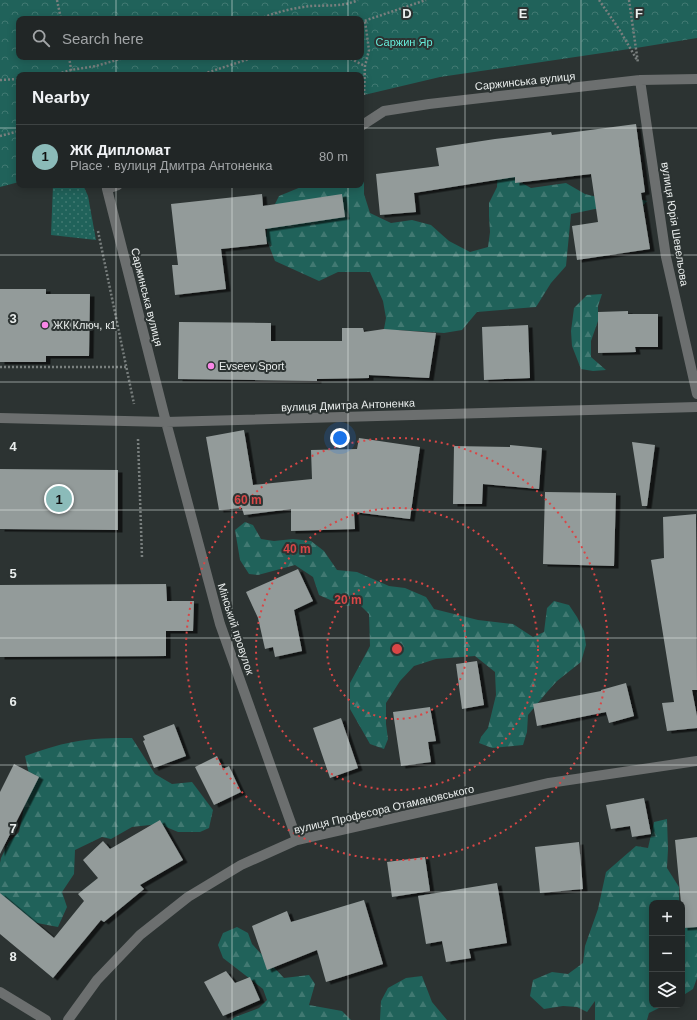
<!DOCTYPE html>
<html lang="en">
<head>
<meta charset="utf-8">
<style>
  body { margin:0; font-family:Helvetica,sans-serif; background:#2d3232; color:#f1f3f6 }
  .controls { position:absolute; right:12px; bottom:12px; display:grid; overflow:hidden; border-radius:8px; box-shadow:0 2px 10px #0003 }
  .controls button { width:36px; height:36px; display:grid; place-items:center; padding:0; border:0; border-bottom:1px solid #3e4343; background:#212626; color:#f1f3f6; font:20px sans-serif }
  .you { position:absolute; left:340px; top:438px; width:14px; height:14px; margin:-10px; border:3px solid #fff; border-radius:50%; background:#1a73e8; box-shadow:0 0 0 6px #1a73e833 }
  .badge { display:grid; place-items:center; width:26px; height:26px; border-radius:50%; background:#8bbbb9; color:#111; font-size:13px; font-weight:700 }
  .pin { position:absolute; translate:-50% -50%; border:2px solid #fff; box-shadow:0 1px 4px #0006 }
  .list { margin:0; padding:0; list-style:none }
  h2 { display:flex; justify-content:space-between; align-items:center; height:52px; margin:0; padding:0 16px; font-size:17px }
  h2 small { font-size:13px; font-weight:400; color:#a2a5a7 }
  .list li { display:grid; grid-template-columns:26px 1fr auto; gap:12px; align-items:center; box-sizing:border-box; height:64px; padding:0 16px; border-top:1px solid #3e4343 }
  .list b { display:block; font-size:15px; white-space:nowrap }
  .list p { margin:0; font-size:13px; white-space:nowrap; color:#a2a5a7 }
  .list em { font-size:13px; font-style:normal; color:#a2a5a7 }
  .icon { flex:none; width:22px; height:22px; fill:none; stroke:currentColor; stroke-width:2; stroke-linecap:round; stroke-linejoin:round }
  .map { position:relative; flex:none; width:697px; height:1020px; overflow:hidden }
  .search { position:absolute; background:#212626; box-shadow:0 2px 10px #0003; left:16px; top:16px; width:348px; height:44px; display:flex; align-items:center; gap:10px; box-sizing:border-box; padding:0 14px; border-radius:8px; color:#a2a5a7; font-size:15px }
  .panel { position:absolute; background:#212626; box-shadow:0 2px 10px #0003; left:16px; top:72px; width:348px; height:116px; border-radius:8px }
  .map>svg:first-child { display:block }
</style>
</head>
<body>
<div class="map">
<svg width="697" height="1020" viewBox="0 0 697 1020">
  <defs>
    <pattern id="grass-dots" width="8" height="8" patternUnits="userSpaceOnUse"><rect width="8" height="8" fill="#20625a"/><path d="M2 2h.1M6 6h.1" fill="none" stroke="#417972" stroke-width="1.8" stroke-linecap="round"/></pattern>
    <pattern id="forest-firs" width="22" height="20" patternUnits="userSpaceOnUse"><rect width="22" height="20" fill="#20625a"/><path d="M5 1l3.5 6h-7zM16 11l3.5 6h-7z" fill="#417972"/></pattern>
    <pattern id="park-crowns" width="20" height="18" patternUnits="userSpaceOnUse"><rect width="20" height="18" fill="#20625a"/><path d="M2 6a3 3 0 1 1 6 0M12 15a3 3 0 1 1 6 0" fill="none" stroke="#417972"/></pattern>
    <filter id="shadow"><feDropShadow dx="4.5" dy="2.5" stdDeviation="0" flood-color="#0009"/></filter>
  </defs>
  <rect width="100%" height="100%" fill="#2c3332"/>
  <path fill="url(#grass-dots)" d="M53,185H83L88,196L96,240L51,235Z"/>
  <path fill="url(#forest-firs)" d="M513,167L520,182L531,188L566,183L585,194L601,198H634L647,201L638,211L595,209L571,214L566,266L551,283L536,307L477,312L462,330L444,333L399,330L390,341L382,340L386,318L383,301L370,272H338L319,281L275,261L266,238L269,216L279,196L301,187L307,185L344,186L345,185H361V181L364,182V194L370,213L391,223L412,220L431,225L449,241L470,252L488,247L490,232L489,216V203L497,187L498,168Z
    M602,294L598,306V321L591,341V357L606,370L593,371L581,369L572,346L571,331L574,308L587,295Z
    M245,522L253,525L261,539L274,541L293,539L311,541L324,551L337,570L357,572L389,586L405,588L426,597L434,609L478,620L513,624L533,637L544,632L547,608L554,601L569,605L577,617L584,631L586,645L581,662L557,681L547,692L528,715L527,732L523,745L492,748L479,743L481,737L488,728L496,695L495,672L475,656L436,659L414,666L400,681L386,703V724L388,739L384,749L370,744L350,709V683L370,646L369,614L360,605L344,606L319,595L313,577L295,565L258,575L249,574L240,560L235,530Z
    M132,738L155,774L172,784L192,782L213,810L209,828L200,832H178L159,824L132,827L111,839L102,837L75,850L74,874L62,892L67,907L58,927L37,923L18,925L0,893V863L1,858L9,842L19,832L30,779L25,756C41,750 57,745 73,742C92,738 112,738 132,738Z
    M667,819L668,849L667,868L679,887V903H652V1005H665L649,1013L647,1020H595V1001L587,1012L577,1007L563,1006L544,1009L530,996L533,980L552,972L568,974L583,963L585,946L598,909L606,872L636,846L648,848L654,822Z
    M682,913L689,927H697V978L693,989L682,996Z
    M237,927L248,933L252,944L284,978L309,975L315,984L309,1005L342,1011L351,1020H231L235,1017L259,1008L267,1000L263,989L223,958L218,945L223,933Z
    M422,976L432,1002L447,1020H380L381,1001L388,988L406,978Z"/>
  <path fill="url(#park-crowns)" fill-rule="evenodd" d="M0,0H697V38L636,48L440,77L364,95L361,98V75H19V182L0,187ZM19,19H361V57H19Z"/>
  <path fill="#939b9a" filter="url(#shadow)" d="M636,124L645,192L641,193L650,249L577,260L572,226L598,222L591,174L515,183V177L414,193L416,212L380,215L376,174L439,166L436,148L495,139L551,132L552,135Z
    M262,194L263,206L342,194L345,217L265,229L267,244L221,249L226,289L175,295L172,265H178L171,204Z
    M0,289H46V294H90L89,356H46V362H0Z
    M628,311V314H658V347H635L636,352L598,353V312Z
    M179,322L271,323V341H342V328H363L364,332L384,329L436,333L429,378L369,375V378L317,379V381L178,379Z
    M528,325L530,378L484,380L482,327Z
    M244,430L253,485L312,479L311,450L357,449L359,438L420,447L410,519L354,512L355,529L291,531V509L244,515L242,508L219,510L206,437Z
    M632,442L655,445L647,506H642Z
    M510,445L542,448L539,489L483,484L482,504H453L454,446L510,447Z
    M0,469L118,470V530L0,529Z
    M545,492L616,493L614,566L543,564Z
    M696,514L697,690H692L697,716V728L667,731L662,703L674,702L651,560L664,558L663,517Z
    M298,569L313,601L294,610L302,651L275,657L273,647L265,649L258,618L246,592Z
    M166,584L167,601H194L193,631H166V656L0,657V585Z
    M477,661L484,705L462,709L456,664Z
    M626,683L634,716L609,723L606,712L537,726L533,704L601,691V690Z
    M430,707L436,741L428,742L431,762L401,766L393,712Z
    M341,718L358,768L330,778L313,728Z
    M174,724L186,756L154,768L143,741L145,740L143,736Z
    M217,756L223,769L229,766L241,792L214,805L195,767Z
    M14,764L39,777L0,854V792Z
    M644,798L651,834L632,837L630,826L611,829L606,805Z
    M160,820L183,860L140,885L144,889L104,922L101,920L53,978L0,934V893L54,938L84,901L78,894L98,878L83,860L103,841L110,849Z
    M697,837V927L683,928L682,903H681L675,840Z
    M579,842L583,889L540,893L535,847Z
    M425,857L430,891L392,897L387,862Z
    M497,883L507,943L469,949L471,958L446,962L442,941L426,944L418,896Z
    M364,900L383,964L326,982L317,950L267,970L252,926L287,911L291,922Z
    M226,971L235,983L250,977L260,1000L223,1016L204,982Z"/>
  <g fill="none" stroke-linecap="round" stroke-linejoin="round">
    <path stroke="#797f7e" stroke-width="2.5" stroke-dasharray="2 2" stroke-linecap="butt" d="M57,0L61,19
      M599,0L619,29L637,60
      M629,0L638,63
      M260,19C275,12 294,8 311,6C327,5 343,7 358,0
      M361,22L426,0
      M69,57L72,75
      M347,57L365,66
      M54,75L71,70L96,66L127,57
      M200,75L255,57
      M0,80L19,79
      M364,95L365,66L369,50L365,21
      M0,136L19,131
      M98,231L134,404
      M0,367H126
      M138,439L142,557"/>
    <path stroke="#6c6f6f" stroke-width="10" d="M640,80L666,257L697,394
      M361,126L384,111L429,104L640,80L697,79
      M118,185L107,189L166,422L220,624L297,840
      M0,418L166,422L697,407
      M0,992L46,1020
      M68,1020L97,980L140,935L188,897L241,865L297,840L549,783L697,761"/>
  </g>
  <path fill="none" stroke="#eaeeed" stroke-width="1" stroke-opacity="0.55" d="M116,0V19M232,0V19M348,0V19M465,0V1020M581,0V1020M116,57V75M232,57V75M348,57V75M0,128H19M361,128H697M116,185V1020M232,185V1020M348,185V1020M0,255H697M0,382H697M0,510H697M0,638H697M0,765H697M0,892H697"/>
  <g fill="none" stroke="#d94646" stroke-width="2" stroke-dasharray="2 4">
    <circle cx="397" cy="649" r="70"/>
    <circle cx="397" cy="649" r="141"/>
    <circle cx="397" cy="649" r="211"/>
  </g>
  <g fill="#fa87e7" stroke="#2c3332" stroke-width="1.5">
    <circle cx="45" cy="325" r="4"/>
    <circle cx="211" cy="366" r="4"/>
  </g>
  <g text-anchor="middle" dominant-baseline="central" stroke-width="4" stroke-linejoin="round" paint-order="stroke">
    <g font-size="11" fill="#66ecda" stroke="#2c3332">
      <text x="404" y="42">Саржин Яр</text>
    </g>
    <g font-size="11" fill="#eaeeed" stroke="#2c3332">
      <text transform="translate(525 81) rotate(-6)">Саржинська вулиця</text>
      <text transform="translate(675 224) rotate(81)">вулиця Юрія Шевельова</text>
      <text transform="translate(147 297) rotate(76)">Саржинська вулиця</text>
      <text transform="translate(348 405) rotate(-2)">вулиця Дмитра Антоненка</text>
      <text transform="translate(236 629) rotate(72)">Мінський провулок</text>
      <text transform="translate(384 809) rotate(-13)">вулиця Професора Отамановського</text>
    </g>
    <g font-size="11" fill="#eaeeed" stroke="#2c3332" text-anchor="start">
      <text x="53" y="325">ЖК Ключ, к1</text>
      <text x="219" y="366">Evseev Sport</text>
    </g>
  </g>
  <g font-size="13" text-anchor="middle" font-weight="bold" fill="#eaeeed" stroke="#2c3332" stroke-width="4" stroke-linejoin="round" paint-order="stroke">
    <text x="407" y="18">D</text>
    <text x="523" y="18">E</text>
    <text x="639" y="18">F</text>
    <text x="13" y="323">3</text>
    <text x="13" y="451">4</text>
    <text x="13" y="578">5</text>
    <text x="13" y="706">6</text>
    <text x="13" y="833">7</text>
    <text x="13" y="961">8</text>
  </g>
  <circle cx="397" cy="649" r="6" fill="#d94646" stroke="#2c3332" stroke-width="2"/>
  <g font-size="12" text-anchor="middle" font-weight="bold" fill="#d94646" stroke="#2c3332" stroke-width="4" stroke-linejoin="round" paint-order="stroke">
    <text x="248" y="504">60 m</text>
    <text x="297" y="553">40 m</text>
    <text x="348" y="604">20 m</text>
  </g>
</svg>
<div class="controls">
<button>+</button>
<button>−</button>
<button><svg class="icon" aria-label="layers" viewBox="0 0 24 24"><path d="M12 4l9 5-9 5-9-5zM3 14l9 5 9-5"/></svg></button>
</div>
<div class="you"></div>
<div class="pin badge" style="left:59px;top:499px">1</div>
<div class="search"><svg class="icon" aria-label="search" viewBox="0 0 24 24"><circle cx="10" cy="10" r="6"/><path d="M15 15l6 6"/></svg>Search here</div>
<section class="panel">
<h2>Nearby<small></small></h2>
<ul class="list">
<li><span class="badge">1</span><div><b>ЖК Дипломат</b><p>Place · вулиця Дмитра Антоненка</p></div><em>80 m</em></li>
</ul>
</section>
</div>
</body>
</html>
